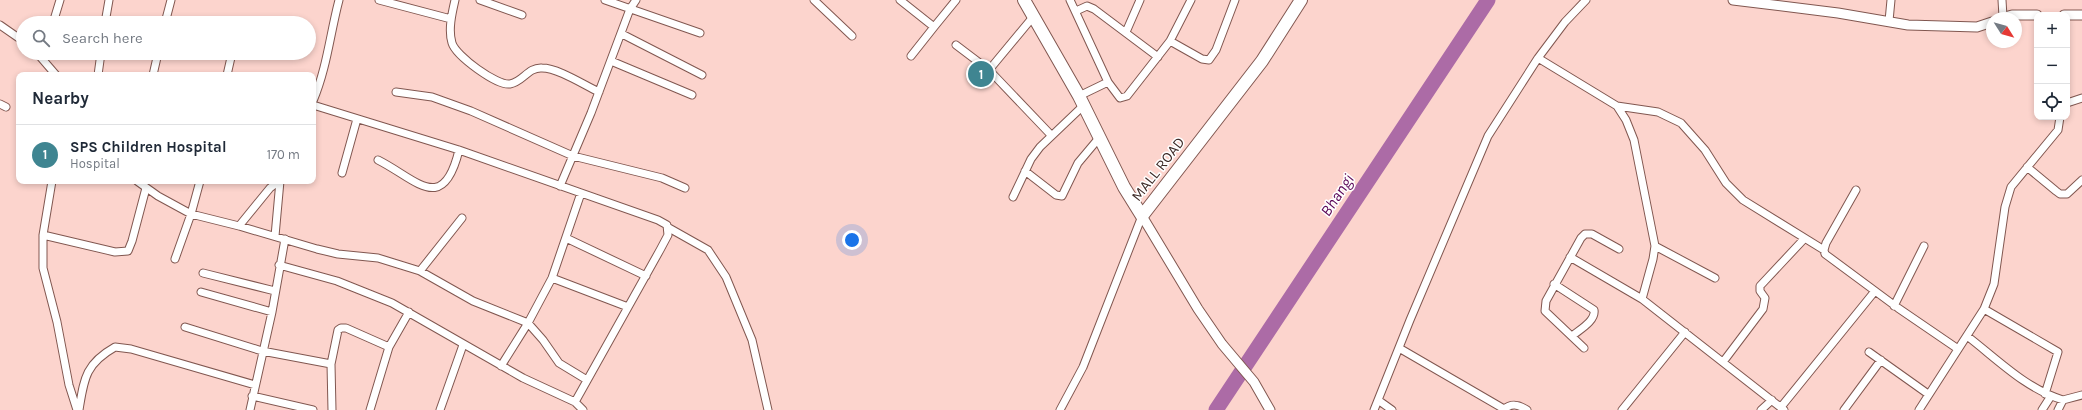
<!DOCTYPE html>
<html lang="en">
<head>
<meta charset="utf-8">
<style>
	:root { --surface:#fff; --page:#f2f2f3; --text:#1f2937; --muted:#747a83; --line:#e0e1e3; --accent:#3f8591 }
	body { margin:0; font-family:Karla,sans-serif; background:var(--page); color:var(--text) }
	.controls { position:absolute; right:12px; top:12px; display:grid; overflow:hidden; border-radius:8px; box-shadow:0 2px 6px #0003 }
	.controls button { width:36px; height:36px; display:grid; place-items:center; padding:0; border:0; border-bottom:1px solid var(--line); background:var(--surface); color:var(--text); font:20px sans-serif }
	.compass { position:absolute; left:1986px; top:12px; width:36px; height:36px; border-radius:50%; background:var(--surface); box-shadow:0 2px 6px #0003; rotate:127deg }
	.you { position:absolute; left:852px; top:240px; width:14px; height:14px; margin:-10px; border:3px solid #fff; border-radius:50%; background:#1a73e8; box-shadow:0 0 0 6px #1a73e833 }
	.badge { display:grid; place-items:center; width:26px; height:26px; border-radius:50%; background:var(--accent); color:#fff; font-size:13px; font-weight:700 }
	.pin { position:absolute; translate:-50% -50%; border:2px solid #fff; box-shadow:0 1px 4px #0006 }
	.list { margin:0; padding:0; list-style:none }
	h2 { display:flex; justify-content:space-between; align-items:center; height:52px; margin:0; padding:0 16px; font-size:17px }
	h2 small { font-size:13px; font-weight:400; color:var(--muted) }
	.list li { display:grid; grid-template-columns:26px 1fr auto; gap:12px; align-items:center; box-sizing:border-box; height:60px; padding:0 16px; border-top:1px solid var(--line) }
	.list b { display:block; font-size:15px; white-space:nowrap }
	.list p { margin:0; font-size:13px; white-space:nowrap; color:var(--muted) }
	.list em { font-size:13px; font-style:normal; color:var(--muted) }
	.icon { flex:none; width:22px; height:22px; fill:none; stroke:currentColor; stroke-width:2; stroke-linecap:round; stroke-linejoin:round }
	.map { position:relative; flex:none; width:2082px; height:410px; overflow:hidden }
	.search { position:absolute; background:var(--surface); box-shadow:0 2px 6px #0003; left:16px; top:16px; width:300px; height:44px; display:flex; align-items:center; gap:10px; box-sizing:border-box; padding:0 14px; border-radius:22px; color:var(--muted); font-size:15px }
	.panel { position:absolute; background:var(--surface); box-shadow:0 2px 6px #0003; left:16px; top:72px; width:300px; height:112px; border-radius:8px }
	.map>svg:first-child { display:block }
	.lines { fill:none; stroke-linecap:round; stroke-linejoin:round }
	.river { stroke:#ac6ba6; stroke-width:15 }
	.street-casing { stroke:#815750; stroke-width:9 }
	.secondary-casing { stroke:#815750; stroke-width:11 }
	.highway-casing { stroke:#815750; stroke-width:14 }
	.street { stroke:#fff; stroke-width:7 }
	.secondary { stroke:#fff; stroke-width:9 }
	.highway { stroke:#fff; stroke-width:12 }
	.labels { text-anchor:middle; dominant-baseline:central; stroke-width:3; stroke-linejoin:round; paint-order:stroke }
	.street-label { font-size:15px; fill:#3f2c29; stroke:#fff }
	.water-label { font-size:16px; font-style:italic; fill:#5a0657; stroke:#fff }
</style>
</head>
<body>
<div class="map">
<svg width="2082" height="410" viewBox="0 0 2082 410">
	<rect width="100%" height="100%" fill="#fcd4cd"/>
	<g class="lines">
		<path class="river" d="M1216,410L1488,0"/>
		<defs>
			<path id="street" d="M379,0L451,19
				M455,0C452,13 448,30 452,43C456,56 497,86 510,84C523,82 528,67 542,68C558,68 584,85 599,92
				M480,0L522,15
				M605,0L700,33
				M814,0L852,36
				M900,0L934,27L956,0
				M1070,0L1108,82L1120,98L1127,96L1170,41L1191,0
				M2002,0L2003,17
				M1076,11L1087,6L1094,9L1158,57
				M1889,21L1891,0
				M53,23L60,0
				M105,23L109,0
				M165,23L171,0
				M0,25L23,41
				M1126,32L1140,0
				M622,34L702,75
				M1170,41L1202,59L1209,60L1216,50L1235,0
				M956,45L989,70L1051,135
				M37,53L56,75
				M911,56L934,27
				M1538,58L1617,106L1626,120L1634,140L1655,246L1653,259L1642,299L1784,410
				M611,61L692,95
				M989,70L1033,17
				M98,75L101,53
				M153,75L158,53
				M227,75L232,53
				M396,92L432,97L471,111L573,156L662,178L685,188
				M1079,96L1108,82
				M313,101C327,68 330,34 339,0
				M2067,103L2082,98
				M0,104L6,107
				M313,105L459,150L658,220L667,225L668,235L660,250L575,402L583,410
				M1617,106L1658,112L1681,123L1705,150L1726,183L1743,200L1824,250
				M378,160C416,179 443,216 459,150
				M2027,167L2056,191L2060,194H2067L2082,180
				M1025,171L1056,195L1062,196L1078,163L1099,138
				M342,173L357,119
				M52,181L43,235V268L57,322L69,385L77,410
				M137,181L158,196L191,214L239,226L317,249L338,254L378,258L420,271L473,301L528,323L552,278L581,193
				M560,186L591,113L630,9L636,0
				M1856,190L1826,243L1824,250L1825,254L1898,308L1958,349
				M1013,197L1031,159L1040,147L1083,106
				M239,226L270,188L279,181
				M669,228L708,250L726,277L752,340L768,410
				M43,235L115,252L128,251L132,241L146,188
				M275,236L280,181
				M566,238L646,276
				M1655,246L1715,278
				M1570,257L1642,299
				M175,259L191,214L200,181
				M279,265L337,281L392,303L523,378L575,402
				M420,271L462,218
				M203,273L275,291
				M552,278L628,307
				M1554,284L1594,310C1596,321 1579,330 1572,336
				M201,292L272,312
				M1894,306L1924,246
				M1984,309L2058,352L2045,394
				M185,327L262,351L331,364
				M1967,336C1997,359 2026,389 2063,400L2058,410
				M1399,348L1504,409
				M1584,348L1545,311L1546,301L1581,238L1585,234H1592L1619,249
				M1869,352L1928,394
				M1723,362L1763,309L1765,298L1760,291V286L1804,239
				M501,366L528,323L543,340L559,363L587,380
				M252,396L313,410
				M1378,400L1392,410
				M2063,400L2082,395
				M1781,407L1875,291
				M79,410C84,379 85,364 115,347L131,349L255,385
				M250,410L272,312L285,239
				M332,410L331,364L338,330L341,328H346L389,347
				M370,410L389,347L409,312
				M440,410L463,345
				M1060,410L1083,367L1142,216
				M1374,410L1410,320L1488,136L1538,58L1565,22L1586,0
				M1503,410C1511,403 1518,404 1527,410
				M1622,410L1685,332
				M1761,410L1772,400
				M1844,410L1881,360
				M1919,410L1984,309L1994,284L2005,207L2011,187L2058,130L2060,117
				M2042,410L2051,396"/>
			<path id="secondary" d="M1733,0L1838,13L1908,25L1977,27L1992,22
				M2064,15H2082
				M2001,18L2012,15H2037
				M1142,216L1198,309L1222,344L1254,382L1270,410"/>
			<path id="highway" d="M1024,0L1079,96L1124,187L1142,216L1262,61L1301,0"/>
		</defs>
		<use href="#street" class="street-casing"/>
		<use href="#secondary" class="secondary-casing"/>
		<use href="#highway" class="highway-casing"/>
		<use href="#street" class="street"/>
		<use href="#secondary" class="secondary"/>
		<use href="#highway" class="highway"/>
	</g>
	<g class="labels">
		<g class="street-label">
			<text transform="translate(1158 169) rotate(-52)">MALL ROAD</text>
		</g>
		<g class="water-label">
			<text transform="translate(1337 195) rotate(-56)">Bhangi</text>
		</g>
	</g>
</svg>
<div class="controls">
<button>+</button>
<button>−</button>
<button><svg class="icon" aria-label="locate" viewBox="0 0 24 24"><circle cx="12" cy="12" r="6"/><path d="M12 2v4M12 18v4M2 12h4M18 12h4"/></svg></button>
</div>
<svg class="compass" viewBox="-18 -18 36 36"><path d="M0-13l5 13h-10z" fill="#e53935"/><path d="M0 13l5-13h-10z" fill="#747a83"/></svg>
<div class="you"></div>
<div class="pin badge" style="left:981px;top:74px">1</div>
<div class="search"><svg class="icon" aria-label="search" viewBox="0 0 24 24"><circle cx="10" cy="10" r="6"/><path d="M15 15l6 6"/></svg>Search here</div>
<section class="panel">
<h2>Nearby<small></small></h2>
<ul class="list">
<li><span class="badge">1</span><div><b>SPS Children Hospital</b><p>Hospital</p></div><em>170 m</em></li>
</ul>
</section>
</div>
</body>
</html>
